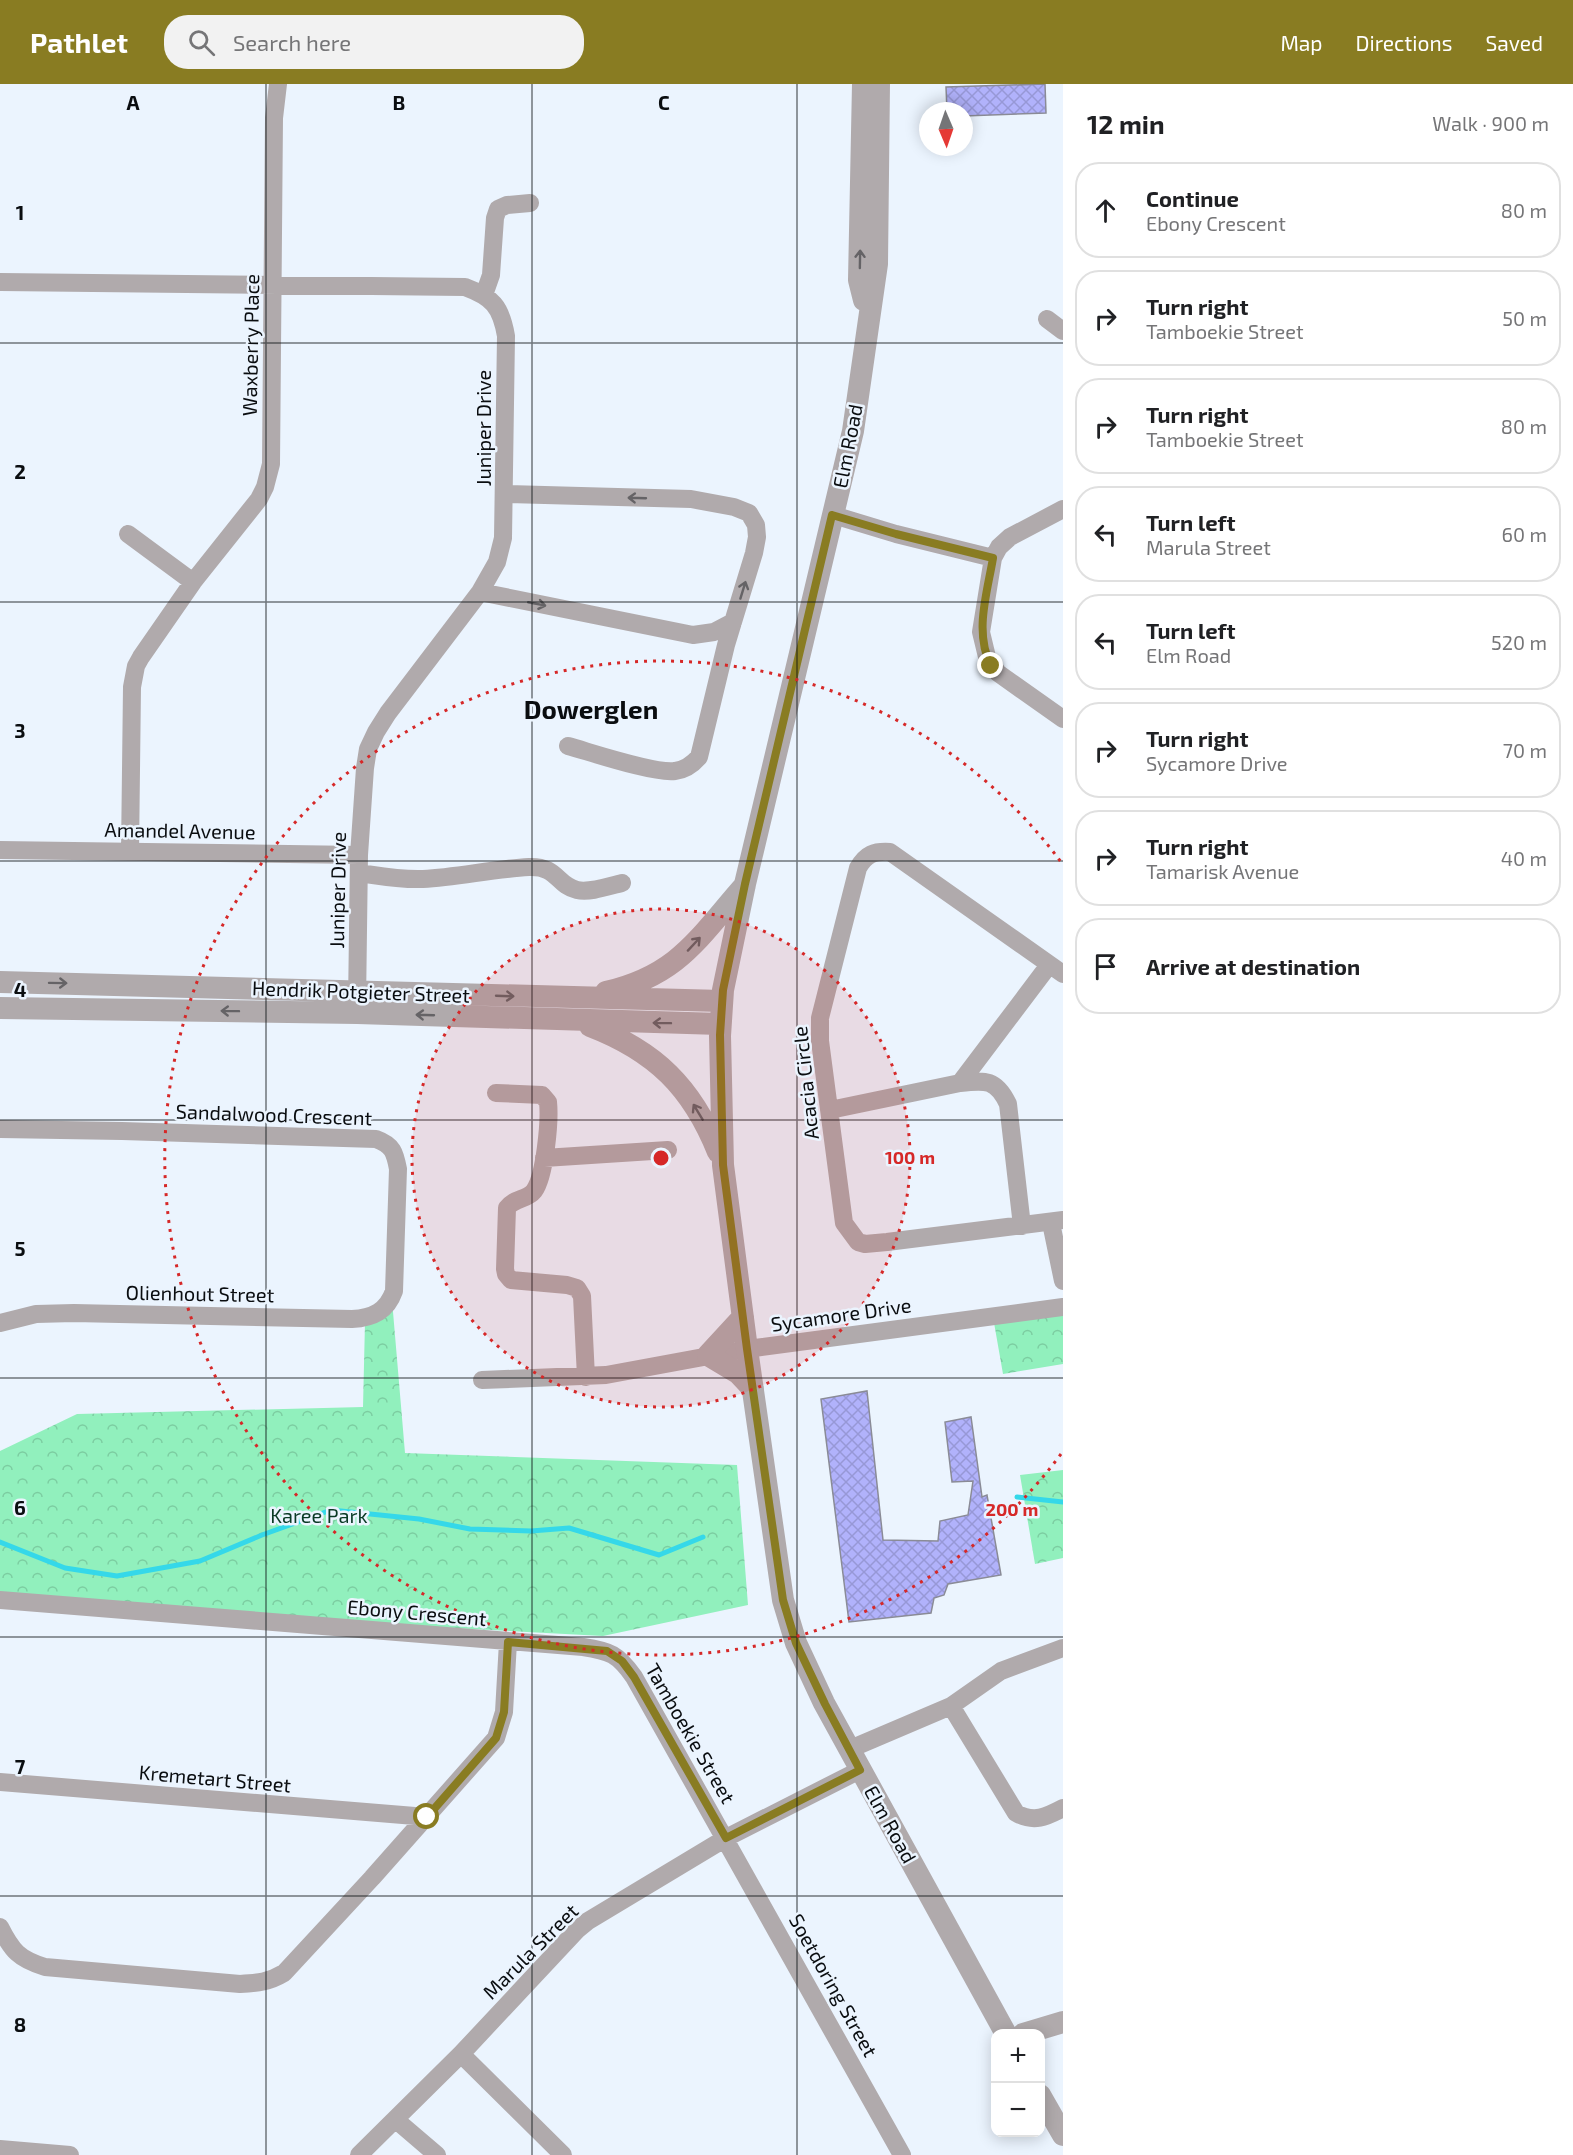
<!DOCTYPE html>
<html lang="en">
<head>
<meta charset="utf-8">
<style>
	:root { --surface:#fff; --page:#f2f2f2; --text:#202124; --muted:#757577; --line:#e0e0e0; --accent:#897c22 }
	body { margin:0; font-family:"Exo 2",sans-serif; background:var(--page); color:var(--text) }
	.controls { position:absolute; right:18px; bottom:18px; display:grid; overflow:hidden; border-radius:12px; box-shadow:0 3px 15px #0003 }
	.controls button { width:54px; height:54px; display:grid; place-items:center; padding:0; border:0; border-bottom:2px solid var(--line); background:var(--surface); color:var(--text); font:30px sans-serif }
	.compass { position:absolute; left:919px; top:18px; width:54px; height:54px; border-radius:50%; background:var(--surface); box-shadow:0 3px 15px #0003; rotate:178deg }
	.stop { position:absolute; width:18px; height:18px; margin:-14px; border:4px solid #897c22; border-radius:50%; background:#fff }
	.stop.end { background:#897c22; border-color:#fff; box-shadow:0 2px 6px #0008 }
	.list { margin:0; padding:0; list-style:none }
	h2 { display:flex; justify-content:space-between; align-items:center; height:78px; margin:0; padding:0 24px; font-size:26px }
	h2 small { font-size:20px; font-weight:400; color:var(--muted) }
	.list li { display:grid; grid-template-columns:39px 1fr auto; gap:18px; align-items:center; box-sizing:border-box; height:96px; margin:0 12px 12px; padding:0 12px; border:2px solid var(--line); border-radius:24px }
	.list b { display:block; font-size:22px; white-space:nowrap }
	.list p { margin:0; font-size:20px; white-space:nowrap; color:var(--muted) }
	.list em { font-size:20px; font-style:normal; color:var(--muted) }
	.icon { flex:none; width:33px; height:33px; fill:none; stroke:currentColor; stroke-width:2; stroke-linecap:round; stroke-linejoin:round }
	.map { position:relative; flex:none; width:1063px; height:2071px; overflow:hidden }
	header { display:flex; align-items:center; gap:36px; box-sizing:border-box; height:84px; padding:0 30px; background:var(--accent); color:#fff }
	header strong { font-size:28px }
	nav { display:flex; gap:33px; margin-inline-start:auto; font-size:21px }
	.search { width:420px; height:54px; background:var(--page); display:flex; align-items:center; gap:15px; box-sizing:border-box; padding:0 21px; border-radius:24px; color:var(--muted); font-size:22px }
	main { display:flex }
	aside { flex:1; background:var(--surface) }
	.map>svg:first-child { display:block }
	.forest { fill:url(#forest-crowns) }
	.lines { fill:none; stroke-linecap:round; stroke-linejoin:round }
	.stream { stroke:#35d8e9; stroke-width:5 }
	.building { fill:url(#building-cross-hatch); stroke:#8a8b96; stroke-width:1.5 }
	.minor { stroke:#b0aaac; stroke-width:18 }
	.tertiary { stroke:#b0aaac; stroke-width:22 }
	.oneway { stroke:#656366 }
	.route { stroke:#897c22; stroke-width:8 }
	.grid { fill:none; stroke:#0a0d10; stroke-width:1.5; stroke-opacity:0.55 }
	.ring { fill:none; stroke:#d62828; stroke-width:3; stroke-dasharray:3 6 }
	.labels { text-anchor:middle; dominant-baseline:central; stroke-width:5; stroke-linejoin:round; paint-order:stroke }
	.street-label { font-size:20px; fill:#0a0d10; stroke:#ebf4fe }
	.park-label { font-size:20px; fill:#0a3a25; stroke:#ebf4fe }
	.district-label { font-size:26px; font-weight:bold; fill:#0a0d10; stroke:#ebf4fe }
	.grid-label { font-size:20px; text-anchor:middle; font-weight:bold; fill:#0a0d10; stroke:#ebf4fe; stroke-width:5; stroke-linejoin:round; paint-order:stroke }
	.centre { fill:#d62828; stroke:#ebf4fe; stroke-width:3 }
	.ring-label { font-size:18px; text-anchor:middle; font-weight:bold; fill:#d62828; stroke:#ebf4fe; stroke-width:5; stroke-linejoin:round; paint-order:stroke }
</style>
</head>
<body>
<header>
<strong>Pathlet</strong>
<div class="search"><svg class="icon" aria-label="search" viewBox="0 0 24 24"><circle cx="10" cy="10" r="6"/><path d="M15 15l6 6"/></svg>Search here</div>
<nav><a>Map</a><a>Directions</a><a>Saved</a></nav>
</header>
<main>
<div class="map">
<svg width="1063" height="2071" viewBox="0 0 1063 2071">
	<defs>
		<pattern id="forest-crowns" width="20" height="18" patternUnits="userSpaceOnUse" patternTransform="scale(1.5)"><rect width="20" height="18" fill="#91f0bd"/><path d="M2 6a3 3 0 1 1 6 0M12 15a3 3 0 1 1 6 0" fill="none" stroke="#7ccda1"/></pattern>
		<pattern id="building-cross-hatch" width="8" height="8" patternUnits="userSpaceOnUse" patternTransform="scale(1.5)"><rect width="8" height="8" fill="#b1b2fb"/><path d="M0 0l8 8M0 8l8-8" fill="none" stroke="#9798d6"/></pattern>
	</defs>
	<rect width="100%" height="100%" fill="#ebf4fe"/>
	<path class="forest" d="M392,1216L405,1369L737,1381L748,1521L603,1552L0,1520V1367L77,1330L363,1323L365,1238Z
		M1063,1228V1280L1003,1290L993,1233Z
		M1063,1386V1474L1035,1480L1020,1391Z"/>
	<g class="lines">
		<path class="stream" d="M1017,1413L1063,1418
			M0,1458L65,1484L117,1492L200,1477L262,1451L331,1426L419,1435L470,1445L531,1447L569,1444L659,1471L703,1453"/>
	</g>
	<path class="building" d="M1045,0L1046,29L964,32V27H947L946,3Z
		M867,1307L883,1456L938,1457L940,1437L968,1431L973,1397L952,1398L945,1338L971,1333L982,1413L987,1411L1001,1491L948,1500L944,1511L934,1514L931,1529L849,1538L821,1315Z"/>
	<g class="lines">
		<path class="minor" d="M0,198L465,203C492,213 501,222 506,252L503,454L497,478L480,508L388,629L376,648L368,665L365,684L359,771L357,921
			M484,211L491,191L495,134L498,125L507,121L530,119
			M1047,235L1063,247
			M505,410L691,415L734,423L749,429L756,441L757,453L754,469L726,561L699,673C692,681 684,686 675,687C655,690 590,668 568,662
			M1063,425L1010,453L999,463L993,474L981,548L987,573L998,589L1063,635
			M833,431L896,450L993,474
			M128,450L193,498
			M480,508L693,551L714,548L733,538
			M0,766L359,771
			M130,768L132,603L136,582L141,573L193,498L259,415L265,403L271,380L274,34L278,0
			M359,789C380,792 401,796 423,795C458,793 493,785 529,783C558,782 556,801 577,806C590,809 609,802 622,799
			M1063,890L890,768C874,767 866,770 858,784L820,934V957L844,1139L858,1158L865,1160L887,1158L1063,1136
			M960,999L1049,881
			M496,1009L542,1011L548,1018C550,1037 545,1092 534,1107C527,1116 514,1114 507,1124L505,1185L506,1190L511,1196L567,1201L577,1204L582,1212L586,1293
			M830,1026L960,999C986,996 996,995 1008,1020L1022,1142
			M0,1045L122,1047L376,1055C393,1061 395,1069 398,1085L394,1207C387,1227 373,1234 352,1235L74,1229L36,1230L0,1239
			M544,1074L668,1066
			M1051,1139L1063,1197
			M482,1296L606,1291L747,1265L1063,1223
			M0,1516L583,1563C610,1567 618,1570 634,1593L902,2071
			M951,1622L1016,1729C1034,1739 1046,1733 1063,1724
			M850,1665L951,1622L1001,1587L1063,1564
			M0,1698L427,1733
			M0,1843C12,1867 19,1875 45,1883L240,1900C258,1899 269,1898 284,1889L372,1794L496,1654L504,1628L508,1558
			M461,1970L563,2071
			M396,2036L437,2071
			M0,2065L70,2071
			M359,2071L461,1970L577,1846L588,1837L726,1754L860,1686"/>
		<path class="tertiary" d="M863,0L859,196L864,216
			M879,0L877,180L853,347L745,800L723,906L720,952L723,1081L747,1265L783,1516L796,1559L824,1619L1006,1950
			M0,898L722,917
			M606,908C679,891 698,854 745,801
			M0,924L357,929L720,940
			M590,942C655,967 692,1003 718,1068
			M743,1233L708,1271L738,1289L753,1305
			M1023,1950L1063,1938
			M1040,2011L1063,2051"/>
	</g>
	<defs><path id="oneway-shaft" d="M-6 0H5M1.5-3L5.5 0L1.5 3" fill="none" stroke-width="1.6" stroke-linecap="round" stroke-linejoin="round" transform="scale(1.5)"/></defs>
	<g class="oneway">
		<use href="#oneway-shaft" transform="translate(860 175) rotate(-89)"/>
		<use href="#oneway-shaft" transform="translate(637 414) rotate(-178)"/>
		<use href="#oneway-shaft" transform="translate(743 506) rotate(-73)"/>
		<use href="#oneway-shaft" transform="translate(537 520) rotate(11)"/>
		<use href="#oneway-shaft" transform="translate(694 860) rotate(-47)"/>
		<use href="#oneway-shaft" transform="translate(58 899) rotate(1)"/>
		<use href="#oneway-shaft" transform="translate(505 912) rotate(2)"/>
		<use href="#oneway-shaft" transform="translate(230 927) rotate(-179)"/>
		<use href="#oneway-shaft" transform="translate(425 931) rotate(-178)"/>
		<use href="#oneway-shaft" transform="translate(662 939) rotate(-179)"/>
		<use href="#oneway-shaft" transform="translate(698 1028) rotate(-121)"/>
	</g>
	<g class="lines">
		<path class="route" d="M427,1733L496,1654L504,1628L508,1558L607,1567L622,1577L634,1593L726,1754L860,1686L825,1620L796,1559L783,1516L747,1265L723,1081L720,951L723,906L745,800L832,431L896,450L993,474C987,510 974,548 991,582"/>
	</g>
	<path class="grid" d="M266,0V2071M532,0V2071M797,0V2071M0,259H1063M0,518H1063M0,777H1063M0,1036H1063M0,1294H1063M0,1553H1063M0,1812H1063"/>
	<circle cx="661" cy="1074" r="249" fill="#d62828" fill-opacity=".12"/>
	<g class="ring">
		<circle cx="661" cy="1074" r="249"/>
		<path d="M1061 1370A497 497 0 1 1 1061 778"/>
	</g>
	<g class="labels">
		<g class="street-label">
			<text transform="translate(250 261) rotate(-89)">Waxberry Place</text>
			<text transform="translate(483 344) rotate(-90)">Juniper Drive</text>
			<text transform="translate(847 362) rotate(-79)">Elm Road</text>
			<text transform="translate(180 746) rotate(1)">Amandel Avenue</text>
			<text transform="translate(337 806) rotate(-89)">Juniper Drive</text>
			<text transform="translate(361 907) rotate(2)">Hendrik Potgieter Street</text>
			<text transform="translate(805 999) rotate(-96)">Acacia Circle</text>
			<text transform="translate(274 1030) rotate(2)">Sandalwood Crescent</text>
			<text transform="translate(200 1209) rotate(1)">Olienhout Street</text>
			<text transform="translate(841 1230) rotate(-8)">Sycamore Drive</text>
			<text transform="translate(417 1528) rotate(5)">Ebony Crescent</text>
			<text transform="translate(691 1649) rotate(60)">Tamboekie Street</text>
			<text transform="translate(215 1694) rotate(5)">Kremetart Street</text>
			<text transform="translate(891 1740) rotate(61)">Elm Road</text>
			<text transform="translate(530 1867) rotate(-45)">Marula Street</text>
			<text transform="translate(834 1901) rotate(61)">Soetdoring Street</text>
		</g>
		<g class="park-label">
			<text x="319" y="1431">Karee Park</text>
		</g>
		<g class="district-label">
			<text x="591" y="624">Dowerglen</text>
		</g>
	</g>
	<g class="grid-label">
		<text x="133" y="26">A</text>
		<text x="399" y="26">B</text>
		<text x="664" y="26">C</text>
		<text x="20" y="136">1</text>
		<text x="20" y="395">2</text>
		<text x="20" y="654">3</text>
		<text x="20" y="913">4</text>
		<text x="20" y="1172">5</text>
		<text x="20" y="1431">6</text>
		<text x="20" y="1690">7</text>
		<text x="20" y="1948">8</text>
	</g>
	<circle cx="661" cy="1074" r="9" class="centre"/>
	<g class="ring-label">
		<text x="910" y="1080">100 m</text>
		<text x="1012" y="1432">200 m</text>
	</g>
</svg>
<div class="controls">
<button>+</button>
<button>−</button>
</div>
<svg class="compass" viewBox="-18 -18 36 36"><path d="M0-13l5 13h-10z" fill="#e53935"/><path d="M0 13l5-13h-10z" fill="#757577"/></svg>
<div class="stop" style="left:427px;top:1733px"></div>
<div class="stop end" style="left:991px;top:582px"></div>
</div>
<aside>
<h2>12 min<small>Walk · 900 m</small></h2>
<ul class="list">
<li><svg class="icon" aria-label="ahead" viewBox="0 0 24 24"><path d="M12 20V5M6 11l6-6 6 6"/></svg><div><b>Continue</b><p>Ebony Crescent</p></div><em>80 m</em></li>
<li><svg class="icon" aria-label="right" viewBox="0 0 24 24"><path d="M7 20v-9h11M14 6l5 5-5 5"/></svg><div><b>Turn right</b><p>Tamboekie Street</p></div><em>50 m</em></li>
<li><svg class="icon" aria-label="right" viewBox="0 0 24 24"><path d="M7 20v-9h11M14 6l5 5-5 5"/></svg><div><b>Turn right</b><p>Tamboekie Street</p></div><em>80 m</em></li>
<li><svg class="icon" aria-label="left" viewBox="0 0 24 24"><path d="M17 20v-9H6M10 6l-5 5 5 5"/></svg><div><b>Turn left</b><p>Marula Street</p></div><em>60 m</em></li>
<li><svg class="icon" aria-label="left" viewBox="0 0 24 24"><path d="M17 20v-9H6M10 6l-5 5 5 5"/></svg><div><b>Turn left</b><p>Elm Road</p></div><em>520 m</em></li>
<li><svg class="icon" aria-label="right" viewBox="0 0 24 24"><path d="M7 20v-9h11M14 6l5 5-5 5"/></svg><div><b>Turn right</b><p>Sycamore Drive</p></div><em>70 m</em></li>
<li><svg class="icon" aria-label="right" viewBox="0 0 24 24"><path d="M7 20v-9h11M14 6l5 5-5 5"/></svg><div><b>Turn right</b><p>Tamarisk Avenue</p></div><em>40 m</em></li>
<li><svg class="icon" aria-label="arrive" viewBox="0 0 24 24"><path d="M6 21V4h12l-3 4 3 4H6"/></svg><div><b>Arrive at destination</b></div></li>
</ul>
</aside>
</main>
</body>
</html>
